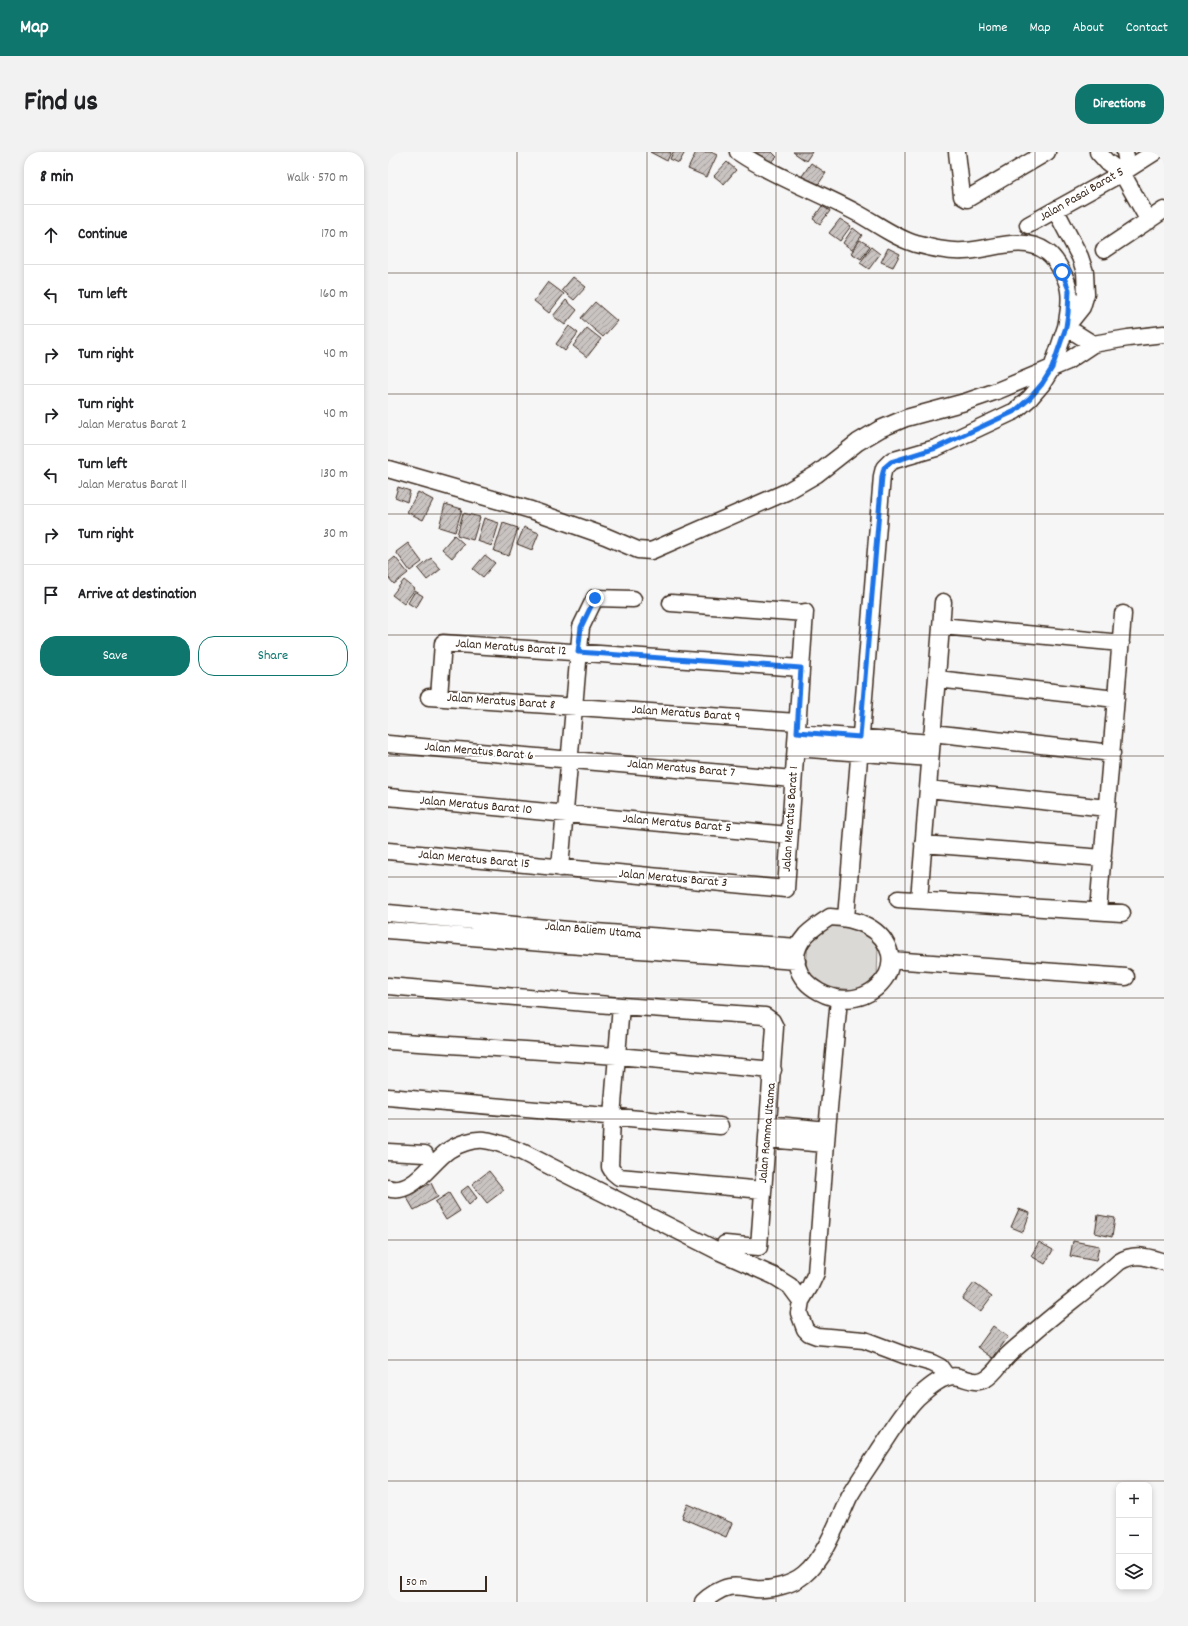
<!DOCTYPE html>
<html lang="en">
<head>
<meta charset="utf-8">
<style>
	:root { --surface:#fff; --page:#f2f2f2; --text:#202124; --muted:#757577; --line:#e0e0e0; --accent:#0f766e }
	body { margin:0; font-family:Dekko,sans-serif; background:var(--page); color:var(--text) }
	.controls { position:absolute; right:12px; bottom:12px; display:grid; overflow:hidden; border-radius:8px; box-shadow:0 2px 6px #0003 }
	.controls button { width:36px; height:36px; display:grid; place-items:center; padding:0; border:0; border-bottom:1px solid var(--line); background:var(--surface); color:var(--text); font:20px sans-serif }
	.scale { position:absolute; left:12px; bottom:10px; width:87px; box-sizing:border-box; padding-left:4px; border:2px solid #3b2a1e; border-top:0; font-size:11px; line-height:14px; white-space:nowrap; color:#3b2a1e; -webkit-text-stroke:3px #fff; paint-order:stroke }
	.stop { position:absolute; width:12px; height:12px; margin:-9px; border:3px solid #1a73e8; border-radius:50%; background:#fff }
	.stop.end { background:#1a73e8; border-color:#fff; box-shadow:0 1px 4px #0008 }
	.list { margin:0; padding:0; list-style:none }
	h2 { display:flex; justify-content:space-between; align-items:center; height:52px; margin:0; padding:0 16px; font-size:17px }
	h2 small { font-size:13px; font-weight:400; color:var(--muted) }
	.list li { display:grid; grid-template-columns:26px 1fr auto; gap:12px; align-items:center; box-sizing:border-box; height:60px; padding:0 16px; border-top:1px solid var(--line) }
	.list b { display:block; font-size:15px; white-space:nowrap }
	.list p { margin:0; font-size:13px; white-space:nowrap; color:var(--muted) }
	.list em { font-size:13px; font-style:normal; color:var(--muted) }
	.actions { display:flex; gap:8px; padding:12px 16px }
	.actions a { flex:1; padding:9px 0; border:1px solid var(--accent); border-radius:16px; text-align:center; font-size:14px; color:var(--accent) }
	.actions .main { background:var(--accent); color:#fff }
	.icon { flex:none; width:22px; height:22px; fill:none; stroke:currentColor; stroke-width:2; stroke-linecap:round; stroke-linejoin:round }
	.map { position:relative; flex:none; width:776px; height:1450px; overflow:hidden; border-radius:16px }
	header { display:flex; align-items:center; gap:24px; box-sizing:border-box; height:56px; padding:0 20px; background:var(--accent); color:#fff }
	header strong { font-size:19px }
	nav { display:flex; gap:22px; margin-inline-start:auto; font-size:14px }
	.intro { display:flex; align-items:center; justify-content:space-between; box-sizing:border-box; height:96px; padding:0 24px }
	h1 { margin:0; font-size:28px }
	.button { padding:10px 18px; border-radius:16px; background:var(--accent); color:#fff; font-size:14px; font-weight:700 }
	main { display:flex; gap:24px; padding:0 24px }
	aside { flex:1; background:var(--surface); border-radius:16px; box-shadow:0 2px 6px #0003 }
	.map>svg:first-child { display:block }
	.green { fill:#dbd9d6; stroke:#8b827a }
	.building { fill:url(#building-hatch); stroke:#3b2a1e }
	.lines { fill:none; stroke-linecap:round; stroke-linejoin:round }
	.minor-casing { stroke:#3b2a1e; stroke-width:19 }
	.minor { stroke:#fff; stroke-width:16 }
	.route { stroke:#1a73e8; stroke-width:5 }
	.grid { fill:none; stroke:#3b2a1e; stroke-width:1; stroke-opacity:0.55 }
	.labels { text-anchor:middle; dominant-baseline:central; stroke-width:4; stroke-linejoin:round; paint-order:stroke }
	.street-label { font-size:13px; fill:#3b2a1e; stroke:#fff }
</style>
</head>
<body>
<header>
<strong>Map</strong>
<nav><a>Home</a><a>Map</a><a>About</a><a>Contact</a></nav>
</header>
<div class="intro"><h1>Find us</h1><a class="button">Directions</a></div>
<main>
<aside>
<h2>8 min<small>Walk · 570 m</small></h2>
<ul class="list">
<li><svg class="icon" aria-label="ahead" viewBox="0 0 24 24"><path d="M12 20V5M6 11l6-6 6 6"/></svg><div><b>Continue</b></div><em>170 m</em></li>
<li><svg class="icon" aria-label="left" viewBox="0 0 24 24"><path d="M17 20v-9H6M10 6l-5 5 5 5"/></svg><div><b>Turn left</b></div><em>160 m</em></li>
<li><svg class="icon" aria-label="right" viewBox="0 0 24 24"><path d="M7 20v-9h11M14 6l5 5-5 5"/></svg><div><b>Turn right</b></div><em>40 m</em></li>
<li><svg class="icon" aria-label="right" viewBox="0 0 24 24"><path d="M7 20v-9h11M14 6l5 5-5 5"/></svg><div><b>Turn right</b><p>Jalan Meratus Barat 2</p></div><em>40 m</em></li>
<li><svg class="icon" aria-label="left" viewBox="0 0 24 24"><path d="M17 20v-9H6M10 6l-5 5 5 5"/></svg><div><b>Turn left</b><p>Jalan Meratus Barat 11</p></div><em>130 m</em></li>
<li><svg class="icon" aria-label="right" viewBox="0 0 24 24"><path d="M7 20v-9h11M14 6l5 5-5 5"/></svg><div><b>Turn right</b></div><em>30 m</em></li>
<li><svg class="icon" aria-label="arrive" viewBox="0 0 24 24"><path d="M6 21V4h12l-3 4 3 4H6"/></svg><div><b>Arrive at destination</b></div></li>
</ul>
<div class="actions"><a class="main">Save</a><a>Share</a></div>
</aside>
<div class="map">
<svg width="776" height="1450" viewBox="0 0 776 1450">
	<defs>
		<pattern id="building-hatch" width="6" height="6" patternUnits="userSpaceOnUse"><rect width="6" height="6" fill="#c9c3c1"/><path d="M-1 1l2-2M0 6l6-6M5 7l2-2" fill="none" stroke="#a49f9c"/></pattern>
	</defs>
	<rect width="100%" height="100%" fill="#f7f6f6"/>
	<filter id="ink" filterUnits="userSpaceOnUse"><feTurbulence type="fractalNoise" baseFrequency=".025" numOctaves="2"/><feDisplacementMap in="SourceGraphic" scale="8" xChannelSelector="R" yChannelSelector="G"/><feConvolveMatrix kernelMatrix="1 2 1 2 8 2 1 2 1" color-interpolation-filters="sRGB"/></filter>
	<g filter="url(#ink)">
		<path class="green" d="M437,774L474,776L490,793L489,826L468,838L434,835L418,816L420,790Z"/>
		<path class="building" d="M262,0H283L279,9Z
			M285,0H297L291,11L282,7Z
			M308,0H323L329,3L319,25L300,17Z
			M369,0H384L389,5L377,16L365,3Z
			M405,0H424L418,9Z
			M339,10L348,18L336,32L326,24Z
			M423,11L438,21L427,37L412,27Z
			M434,54L442,59L432,72L425,67Z
			M452,67L463,74L452,89L441,81Z
			M465,76L474,83L464,98L455,91Z
			M472,88L482,94L473,107L463,101Z
			M483,95L492,102L481,117L472,111Z
			M500,96L512,102L505,115L493,110Z
			M185,125L198,135L186,148L174,138Z
			M160,130L176,142L161,161L146,149Z
			M178,148L189,158L177,173L165,164Z
			M207,150L229,169L215,185L193,166Z
			M181,174L190,181L177,199L168,192Z
			M199,176L213,187L199,205L185,194Z
			M10,335L22,339L19,350L7,345Z
			M30,340L45,348L35,368L19,360Z
			M57,352L74,357L67,380L51,375Z
			M75,361L92,365L85,388L69,383Z
			M96,366L111,371L104,394L89,389Z
			M115,371L130,376L121,404L106,399Z
			M136,375L151,381L144,398L129,392Z
			M66,383L76,392L64,406L54,397Z
			M20,391L34,410L22,419L8,400Z
			M97,403L107,411L95,425L85,417Z
			M7,405L20,421L6,432L0,425V411Z
			M43,406L53,417L39,428L30,417Z
			M16,428L27,437L16,452L4,443Z
			M27,439L35,444L28,456L20,451Z
			M101,1019L116,1038L99,1051L84,1032Z
			M43,1031L50,1045L26,1058L18,1044Z
			M80,1034L89,1046L81,1053L72,1040Z
			M61,1041L72,1059L58,1068L47,1050Z
			M631,1057L642,1061L635,1080L623,1075Z
			M710,1063L727,1066L724,1085L707,1081Z
			M685,1089L711,1094L708,1109L682,1104Z
			M651,1090L665,1098L657,1112L643,1104Z
			M586,1131L604,1144L592,1160L574,1147Z
			M605,1174L620,1185L605,1206L590,1195Z
			M300,1352L344,1371L338,1385L294,1366Z"/>
		<g class="lines">
			<defs>
				<path id="minor" d="M350,0C387,25 430,40 469,61C488,71 507,86 528,92C544,96 560,100 576,99C603,98 635,82 659,100C668,106 680,128 681,139C683,150 680,164 678,175L705,192
					M569,0L574,44L579,47L659,0
					M710,0L719,10L734,21
					M737,0L739,11L734,21L761,69
					M640,73L734,21L767,0
					M716,98L776,58
					M0,317L143,358L217,384L250,398L263,399L398,340L429,322L470,290L492,277L518,266L577,250L609,239L678,210L705,192L740,186L776,182
					M283,451L417,461
					M553,474L733,491
					M549,527L728,547
					M41,545L409,570
					M51,545L55,491L413,516
					M409,581L544,591
					M544,581L724,601
					M0,592L405,627
					M408,596L542,606
					M540,637L719,656
					M0,645L401,683
					M535,692L715,706
					M0,699L398,737L417,460
					M172,716L193,475L207,446L245,447
					M510,747L734,761
					M531,748L555,450
					M710,759L735,462
					M0,761L180,778L410,795
					M442,765C467,766 495,775 502,802C503,809 502,817 499,823C465,878 379,826 418,783C425,776 434,770 442,765Z
					M458,766L494,324L496,316L503,309L548,296L627,259L642,246L654,232L664,216L678,175L694,155L698,142L697,120L692,105L668,59
					M0,778L179,793L409,809
					M503,808L738,825
					M0,834L233,854L377,864L384,869L387,875L371,1095L337,1092
					M451,847L439,978L428,1121L422,1134L413,1149L411,1161L417,1177L421,1181L429,1184L476,1188L516,1203L544,1211L552,1215L557,1222V1226
					M233,854L224,965L222,1015L225,1020L231,1025L375,1038
					M0,889L229,904L385,918
					M0,945L332,974
					M380,972L439,978
					M379,987L438,992
					M0,1000L37,1002
					M0,1036C24,1045 44,1009 61,998C70,992 85,987 96,988C109,989 122,996 134,1000L332,1100L386,1124L402,1134L413,1149
					M315,1450C321,1444 332,1437 341,1435C350,1433 359,1436 368,1437C383,1438 404,1433 416,1423C436,1407 450,1369 461,1345C470,1329 482,1313 492,1297C504,1280 514,1261 529,1246C539,1237 556,1221 571,1225C580,1227 588,1232 597,1227C607,1222 612,1211 620,1203C625,1198 630,1194 636,1189C666,1161 700,1138 731,1110C747,1100 759,1105 776,1110"/>
			</defs>
			<use href="#minor" class="minor-casing"/>
			<use href="#minor" class="minor"/>
		</g>
	</g>
	<g class="lines" filter="url(#ink)">
		<path class="route" d="M207,446L193,475L190,500L413,516L409,580L472,585L494,324L496,316L503,310L548,296L627,259L642,246L654,232L664,216L678,175L680,161L681,138L674,120"/>
	</g>
	<path class="grid" d="M129,0V1450M259,0V1450M388,0V1450M517,0V1450M647,0V1450M0,121H776M0,242H776M0,362H776M0,483H776M0,604H776M0,725H776M0,846H776M0,967H776M0,1088H776M0,1208H776M0,1329H776"/>
	<g class="labels">
		<g class="street-label">
			<text transform="translate(694 43) rotate(-30)">Jalan Pasai Barat 5</text>
			<text transform="translate(123 496) rotate(4)">Jalan Meratus Barat 12</text>
			<text transform="translate(113 550) rotate(4)">Jalan Meratus Barat 8</text>
			<text transform="translate(298 562) rotate(4)">Jalan Meratus Barat 9</text>
			<text transform="translate(91 600) rotate(5)">Jalan Meratus Barat 6</text>
			<text transform="translate(293 617) rotate(5)">Jalan Meratus Barat 7</text>
			<text transform="translate(88 654) rotate(5)">Jalan Meratus Barat 10</text>
			<text transform="translate(403 667) rotate(-86)">Jalan Meratus Barat 1</text>
			<text transform="translate(289 672) rotate(5)">Jalan Meratus Barat 5</text>
			<text transform="translate(86 708) rotate(5)">Jalan Meratus Barat 15</text>
			<text transform="translate(285 727) rotate(5)">Jalan Meratus Barat 3</text>
			<text transform="translate(205 779) rotate(5)">Jalan Baliem Utama</text>
			<text transform="translate(380 981) rotate(-85)">Jalan Ramma Utama</text>
		</g>
	</g>
</svg>
<div class="controls">
<button>+</button>
<button>−</button>
<button><svg class="icon" aria-label="layers" viewBox="0 0 24 24"><path d="M12 4l9 5-9 5-9-5zM3 14l9 5 9-5"/></svg></button>
</div>
<div class="scale">50 m</div>
<div class="stop" style="left:674px;top:120px"></div>
<div class="stop end" style="left:207px;top:446px"></div>
</div>
</main>
</body>
</html>
